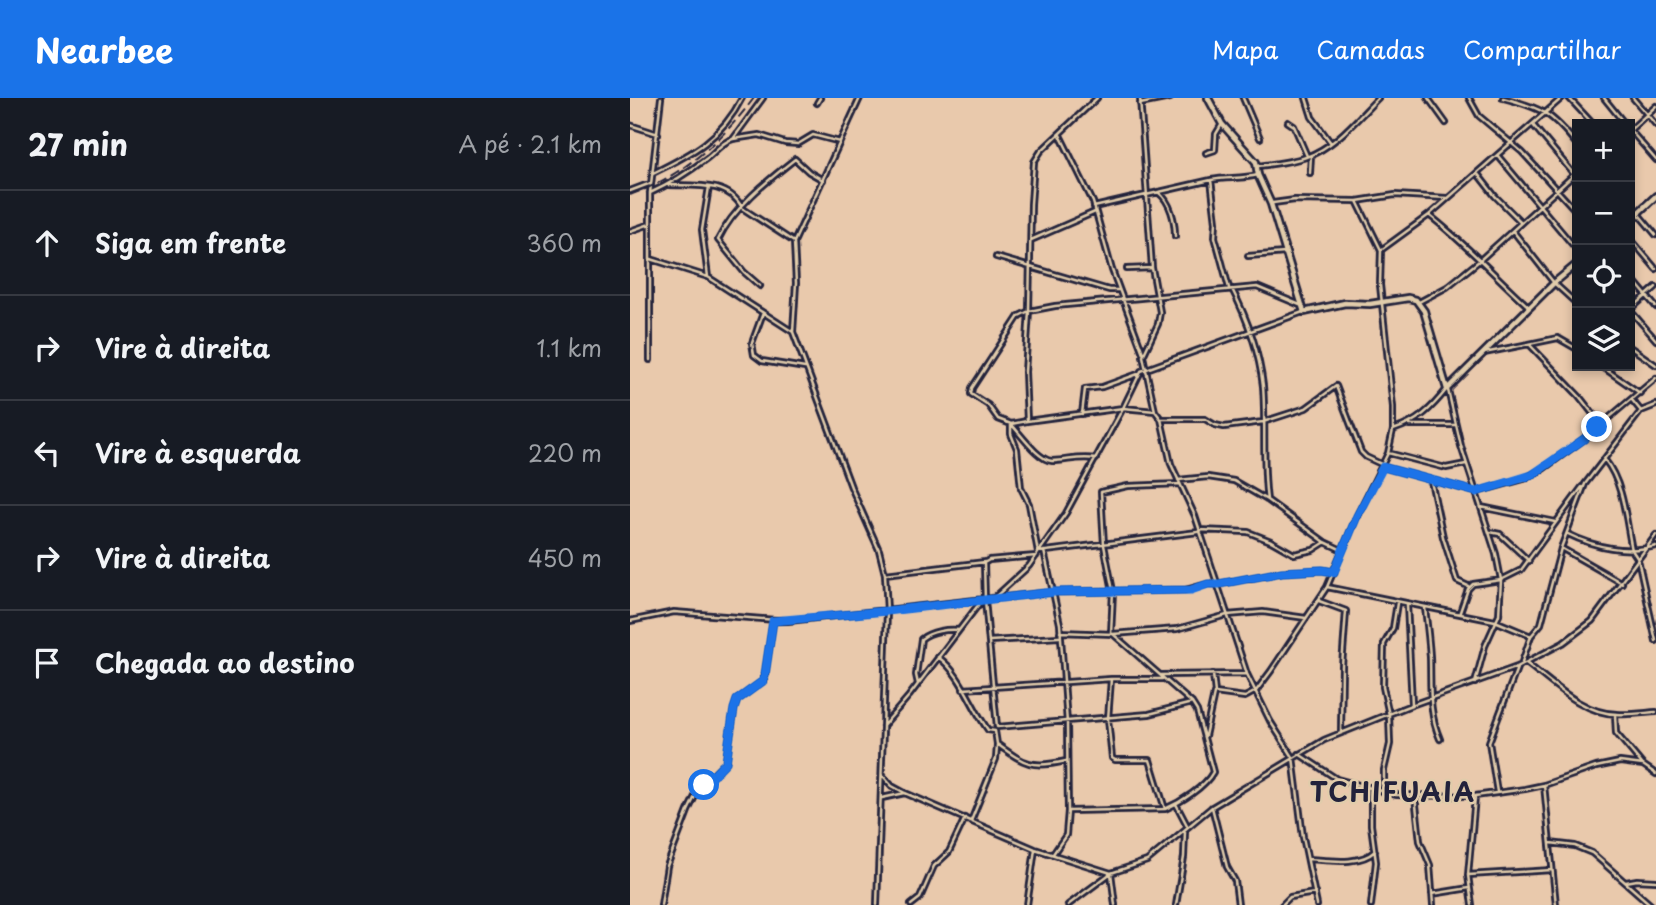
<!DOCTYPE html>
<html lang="pt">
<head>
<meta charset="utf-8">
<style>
	:root { --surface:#171b24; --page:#242831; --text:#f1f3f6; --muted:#9ea1a6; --line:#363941; --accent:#1a73e8 }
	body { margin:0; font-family:"Playpen Sans",sans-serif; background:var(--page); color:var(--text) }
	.controls { position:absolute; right:21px; top:21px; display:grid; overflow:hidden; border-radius:0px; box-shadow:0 4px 10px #0003 }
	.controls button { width:63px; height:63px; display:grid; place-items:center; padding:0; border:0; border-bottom:2px solid var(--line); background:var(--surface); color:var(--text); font:35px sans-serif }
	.stop { position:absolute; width:21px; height:21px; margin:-16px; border:5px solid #1a73e8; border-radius:50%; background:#fff }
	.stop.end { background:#1a73e8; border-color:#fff; box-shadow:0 2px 7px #0008 }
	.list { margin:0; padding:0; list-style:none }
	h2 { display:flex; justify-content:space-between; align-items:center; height:91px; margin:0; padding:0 28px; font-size:30px }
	h2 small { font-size:23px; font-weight:400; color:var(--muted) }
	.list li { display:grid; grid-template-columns:46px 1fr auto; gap:21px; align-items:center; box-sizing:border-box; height:105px; padding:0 28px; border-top:2px solid var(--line) }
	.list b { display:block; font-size:26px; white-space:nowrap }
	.list em { font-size:23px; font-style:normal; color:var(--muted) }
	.icon { flex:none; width:38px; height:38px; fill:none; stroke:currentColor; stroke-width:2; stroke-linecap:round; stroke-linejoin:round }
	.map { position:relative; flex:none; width:1026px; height:807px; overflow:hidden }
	header { display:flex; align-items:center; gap:42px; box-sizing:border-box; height:98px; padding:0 35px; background:var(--accent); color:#fff }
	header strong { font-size:33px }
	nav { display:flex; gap:38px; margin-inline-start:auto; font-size:24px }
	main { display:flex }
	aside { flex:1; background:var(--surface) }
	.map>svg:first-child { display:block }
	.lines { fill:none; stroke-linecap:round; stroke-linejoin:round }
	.street-casing { stroke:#22223b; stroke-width:8 }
	.secondary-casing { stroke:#22223b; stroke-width:10 }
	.street { stroke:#e1ccab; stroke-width:2.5 }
	.secondary { stroke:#e1ccab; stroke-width:4.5 }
	.rail { stroke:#22223b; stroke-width:2; stroke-dasharray:10 5; stroke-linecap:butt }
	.route { stroke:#1a73e8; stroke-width:9 }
	.labels { text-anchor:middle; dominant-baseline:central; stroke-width:5; stroke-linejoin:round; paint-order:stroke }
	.district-label { font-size:26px; font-weight:bold; letter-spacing:2px; fill:#22223b; stroke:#e1ccab }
</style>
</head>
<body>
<header>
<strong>Nearbee</strong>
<nav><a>Mapa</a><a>Camadas</a><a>Compartilhar</a></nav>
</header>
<main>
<aside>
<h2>27 min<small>A pé · 2.1 km</small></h2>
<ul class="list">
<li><svg class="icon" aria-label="ahead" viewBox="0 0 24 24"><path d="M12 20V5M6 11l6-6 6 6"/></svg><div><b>Siga em frente</b></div><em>360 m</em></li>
<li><svg class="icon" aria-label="right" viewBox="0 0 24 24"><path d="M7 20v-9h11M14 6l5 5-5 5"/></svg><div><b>Vire à direita</b></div><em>1.1 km</em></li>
<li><svg class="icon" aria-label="left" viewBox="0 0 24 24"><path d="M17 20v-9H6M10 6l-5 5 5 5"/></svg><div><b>Vire à esquerda</b></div><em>220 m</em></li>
<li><svg class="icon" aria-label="right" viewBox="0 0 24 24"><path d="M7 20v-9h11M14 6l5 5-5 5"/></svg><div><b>Vire à direita</b></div><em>450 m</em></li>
<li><svg class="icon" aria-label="arrive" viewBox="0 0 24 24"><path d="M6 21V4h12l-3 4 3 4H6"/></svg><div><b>Chegada ao destino</b></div></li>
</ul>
</aside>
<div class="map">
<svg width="1026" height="807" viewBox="0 0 1026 807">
	<rect width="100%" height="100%" fill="#e9c9ac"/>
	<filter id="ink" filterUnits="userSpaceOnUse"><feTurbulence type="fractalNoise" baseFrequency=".0143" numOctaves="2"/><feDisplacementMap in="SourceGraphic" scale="14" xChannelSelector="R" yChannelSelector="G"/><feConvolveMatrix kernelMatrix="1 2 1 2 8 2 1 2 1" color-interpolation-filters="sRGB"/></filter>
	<g filter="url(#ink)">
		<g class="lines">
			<defs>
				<path id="street" d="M230,0L164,144L166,185L163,234L221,389L249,452L255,476L257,513L247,807
					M467,0L411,53L404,64L401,106L399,213L395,274L397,323L493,310L525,313
					M510,0L522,170L530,214L528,226L513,258L525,313L531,321L541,366L565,418L617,576L640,623L663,659L673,739L687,807
					M613,0L630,40
					M676,0L682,19L701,45
					M798,0L816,25
					M839,0L849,18L892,54L947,114
					M873,0C912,10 922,15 947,47
					M939,0L963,26
					M974,0L995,26
					M1003,0L1026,27
					M187,5L190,0
					M510,6L540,0
					M658,24L664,28L677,58
					M0,27L28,36
					M903,27L947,80
					M1000,32L1026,62
					M1000,32L1026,8
					M430,37L463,104L482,172L513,255
					M103,41L129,37L155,45L168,46L183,37L210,44
					M576,55L585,52L586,36L592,26
					M868,58L947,152
					M628,68C644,66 661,64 676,59C705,49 727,21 748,0
					M23,75C62,56 92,40 112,0
					M680,75L681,57
					M847,75L865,98L891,124
					M581,82L586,124L585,139L599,190
					M38,87C64,88 99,83 112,110L164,144
					M0,93L21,85
					M528,94C541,104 545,123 545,138
					M20,95C40,86 59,74 77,60C85,54 93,43 103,41L133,0
					M727,103L751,152
					M643,105L665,102L727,103L765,97L817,100
					M1000,106L1026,137
					M464,109L581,82C597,79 612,81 628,77
					M799,117C835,145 865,178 899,209
					M0,133L20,126
					M883,133L924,185L947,206
					M1000,140L1026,171
					M401,142L465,114
					M618,158L655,155
					M366,159L479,192H489
					M21,161L78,179L163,234
					M497,171L522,170
					M1000,178L1026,209
					M78,179L72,132L79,89
					M130,188L114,174L88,142C103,110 137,83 165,61L179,74L193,82
					M602,191C618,222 629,253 633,288C636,326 632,364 637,402
					M789,204L817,189L849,163L947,74
					M1000,212L1026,242
					M1000,212L1026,189
					M133,215L122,245L124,257L132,263L175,270
					M1000,249L1026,267
					M947,251L928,240L899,246L949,298L970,325
					M854,255L899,246
					M20,262V95L31,0
					M971,268L1010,295
					M818,292L831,348L866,456L871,482L869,517L855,548L845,585
					M1011,313L1026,307
					M452,316L455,291L472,289L508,276
					M531,321H575L585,327L594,329L633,324L676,310L706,288L731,354L736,359L753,367
					M397,323L381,326L368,321L358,307L341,296L342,290L389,218L399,213L425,208L627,189L670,207
					M381,326V336L387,351L391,390L399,406L408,454L568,434
					M381,326C390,335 408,362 422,363C437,363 449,358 466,361
					M780,327H826
					M763,332C788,324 801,311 817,291
					M758,355L816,370L836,366
					M975,362C994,386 996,424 1002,452L1008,461L1026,543
					M753,369L846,394L894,381L913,371L954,341L1026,280
					M548,382L578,379L604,383L637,402L695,444L712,452
					M801,383L813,439L827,483L838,488
					M851,409L925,424
					M569,432L618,434L641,443L664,456L683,452L694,445
					M860,434L870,436L899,463
					M938,436C964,449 997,456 1026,448
					M931,450L992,485
					M414,453L430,526L437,625L438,713L436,737L423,756
					M406,458L359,462L354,465L355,502L367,629L519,616L562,605
					M255,476L355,464
					M697,489L865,523L901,538
					M367,500L424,494L555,492L578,486H589L652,474L692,472L704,474
					M689,503L716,513L712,568L711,634
					M777,506L782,606
					M795,510C797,526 799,543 800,559C801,588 798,614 810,641
					M830,514L838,491L843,486L871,482L891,472L952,389
					M0,523L44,514L158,523L364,500L399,468L436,415L493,310L511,273L673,214
					M430,534L483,536L547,531L597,517L633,514L676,520
					M481,536L483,493L474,447L471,394L498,388L550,386
					M359,543L429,539
					M308,559C331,575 341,608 358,632L365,633L367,646C395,666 401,671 436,663
					M892,564L901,538L911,526L931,450L955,386L1011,313L1002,302
					M896,565C922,584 952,616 987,616C1000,617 1013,615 1026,614
					M583,576L585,595L615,599L626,593L641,573L697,489L727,418L758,355L763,332V309L750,187L751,152L799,117L932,0
					M531,577L617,576
					M481,581L478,621L482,660L485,662H520L535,711
					M288,586L286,577L291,541C301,533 317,531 329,532
					M333,591L481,581H532
					M985,616L986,635L1012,666
					M253,628L279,598L352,502
					M575,638L584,596
					M669,656L707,681L766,697L845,698L895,691L914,687L966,669L990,664L1013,667L1026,676
					M252,677L262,688L275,695L405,751L481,775L485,807
					M914,687L926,807
					M741,689V727L746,764L741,807
					M754,694V672L760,646L759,617L753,589L754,546L763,530L767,505
					M867,694L859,644L887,570
					M785,698L790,743L800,767L803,807
					M252,700L275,695
					M546,706L558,729
					M582,709L597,769L605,783L608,807
					M438,713L535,711C551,704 575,689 583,674L567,613L562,605L483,536
					M341,723L366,661L367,647
					M920,745L945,748L962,755L1021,807
					M678,761C698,762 729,768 745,753
					M838,777L922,772
					M996,784L1007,782L1026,783
					M802,796L839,790
					M31,807L37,768L58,713L68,692L96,664L104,611L107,602L133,583L135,577L143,523
					M281,807L290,800L304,768L319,754L335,720
					M397,807L405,751
					M438,807L481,775L517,763L582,709L694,642L776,609L887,569L933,545L962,523L1026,437
					M546,807L554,759L555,733
					M652,807L660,799L685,795
					M842,807L838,777L845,699"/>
				<path id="secondary" d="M578,0L592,26L626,64L628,77L641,106L674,214L715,205L740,206L778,200L786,202L794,213L817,291L924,185L947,166
					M1000,122L1026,98"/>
			</defs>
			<use href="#street" class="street-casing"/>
			<use href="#secondary" class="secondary-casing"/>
			<use href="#street" class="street"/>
			<use href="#secondary" class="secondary"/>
			<path class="rail" d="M0,97C51,79 92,43 124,0"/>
		</g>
	</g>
	<g class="lines" filter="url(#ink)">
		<path class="route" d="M74,687L96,664L104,611L107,602L133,583L135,577L143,523L257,513L424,494L561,492L578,486H589L652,474L692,472L704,474L727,418L753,369L846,394L902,377L954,341L967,329"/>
	</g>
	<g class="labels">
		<g class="district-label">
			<text x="763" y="693">TCHIFUAIA</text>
		</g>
	</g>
</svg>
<div class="controls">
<button>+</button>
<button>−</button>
<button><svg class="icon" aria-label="locate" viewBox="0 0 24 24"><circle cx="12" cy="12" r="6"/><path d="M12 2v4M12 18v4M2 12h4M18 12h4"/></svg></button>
<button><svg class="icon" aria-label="layers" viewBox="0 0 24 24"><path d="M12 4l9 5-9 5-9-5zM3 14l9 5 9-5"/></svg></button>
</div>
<div class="stop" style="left:74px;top:687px"></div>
<div class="stop end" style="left:967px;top:329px"></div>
</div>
</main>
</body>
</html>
